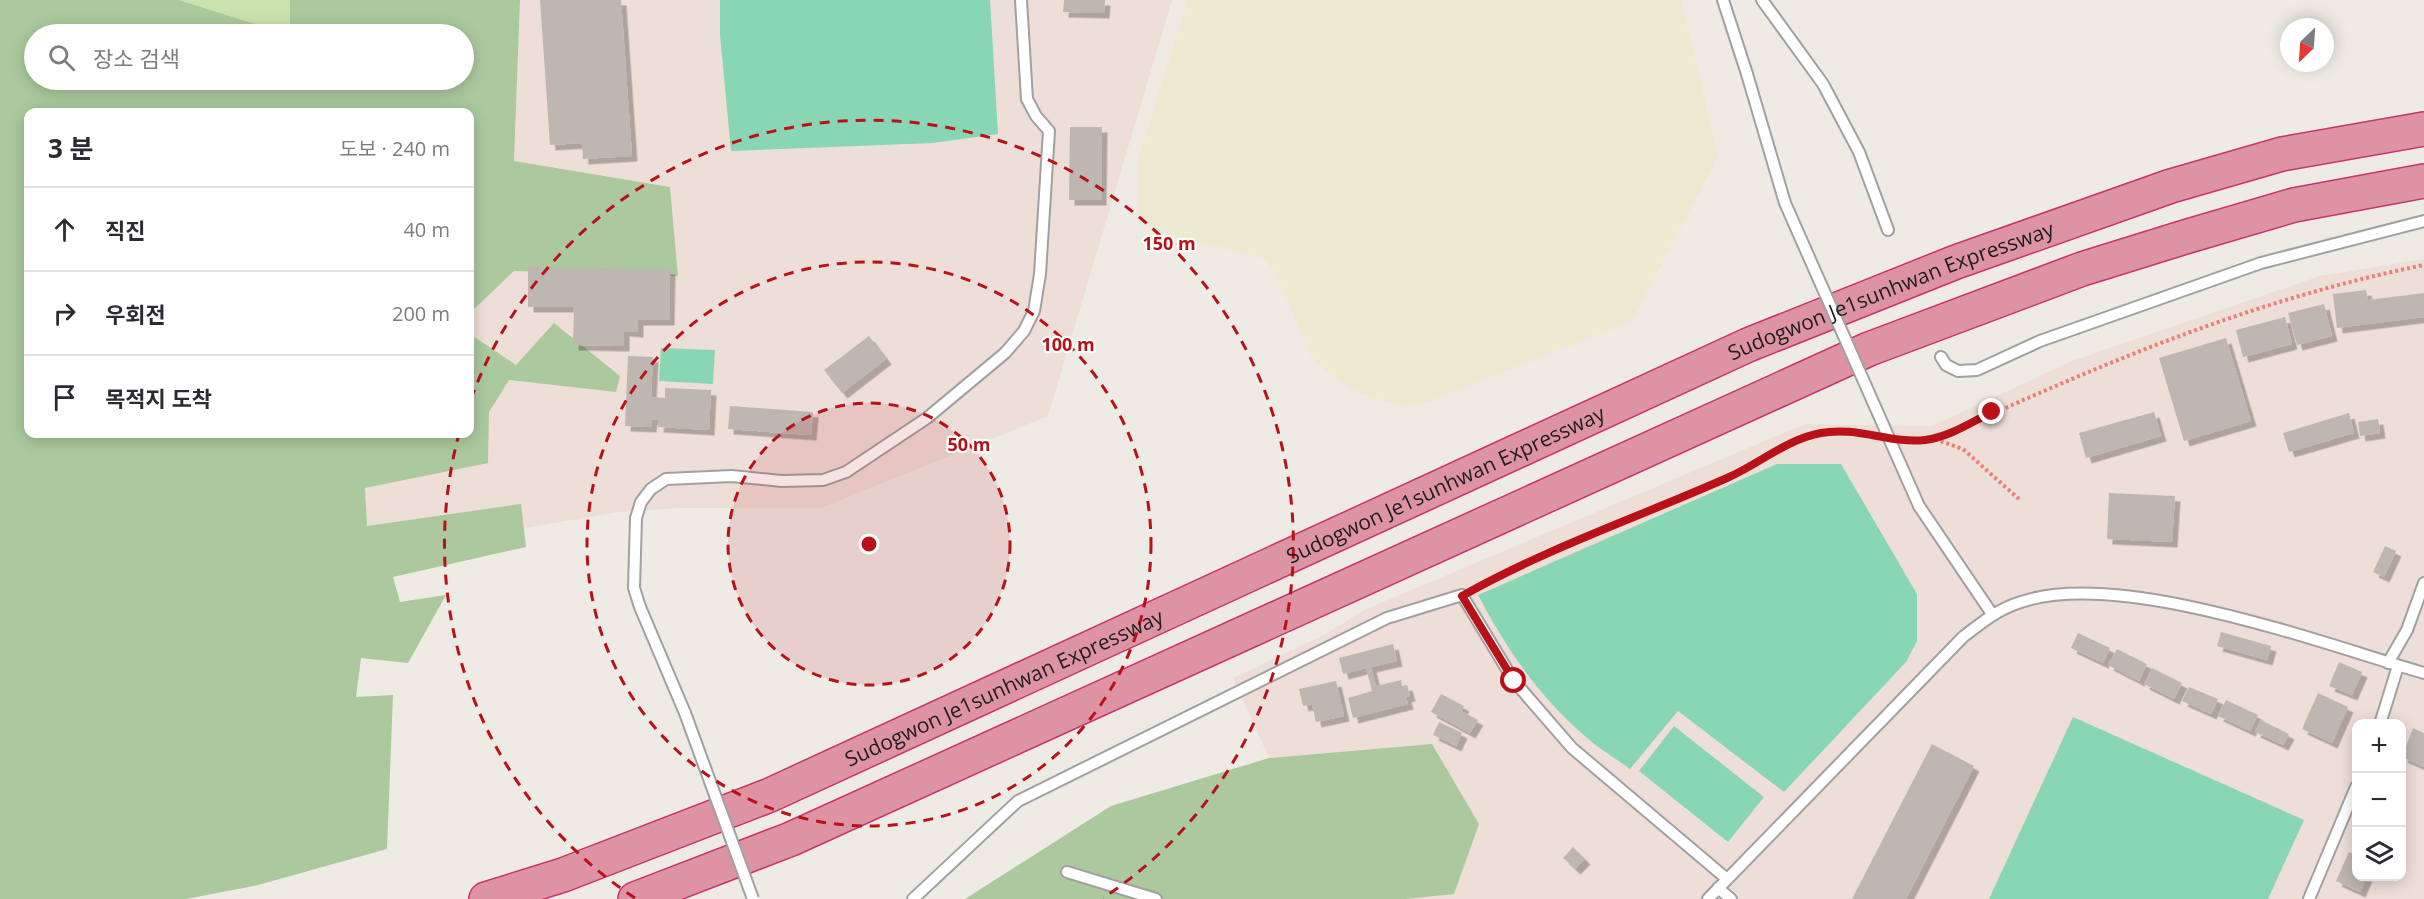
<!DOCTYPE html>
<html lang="ko">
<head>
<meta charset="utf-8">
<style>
	:root { --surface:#fff; --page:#f7f7f7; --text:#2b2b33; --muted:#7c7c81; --line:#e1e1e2 }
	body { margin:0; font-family:"Open Sans","Noto Sans KR",sans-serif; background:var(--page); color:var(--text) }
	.controls { position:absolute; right:18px; bottom:18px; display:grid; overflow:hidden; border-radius:12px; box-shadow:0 3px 15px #0003 }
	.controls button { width:54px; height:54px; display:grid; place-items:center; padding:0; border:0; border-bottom:2px solid var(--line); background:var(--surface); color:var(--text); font:30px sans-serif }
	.compass { position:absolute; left:2280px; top:18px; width:54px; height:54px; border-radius:50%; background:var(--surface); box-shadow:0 3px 15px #0003; rotate:205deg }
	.stop { position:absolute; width:18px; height:18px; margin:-14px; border:4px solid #b81218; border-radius:50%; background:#fff }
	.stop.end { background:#b81218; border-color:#fff; box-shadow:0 2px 6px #0008 }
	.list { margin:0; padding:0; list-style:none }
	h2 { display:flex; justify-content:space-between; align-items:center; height:78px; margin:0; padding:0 24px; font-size:26px }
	h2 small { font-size:20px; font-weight:400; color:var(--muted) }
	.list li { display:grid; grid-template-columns:39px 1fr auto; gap:18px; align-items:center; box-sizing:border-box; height:84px; padding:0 24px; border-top:2px solid var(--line) }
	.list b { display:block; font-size:22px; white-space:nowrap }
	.list em { font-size:20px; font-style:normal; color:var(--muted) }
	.icon { flex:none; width:33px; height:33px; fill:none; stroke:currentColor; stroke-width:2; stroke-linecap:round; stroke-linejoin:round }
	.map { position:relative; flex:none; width:2424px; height:899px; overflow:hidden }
	.search { position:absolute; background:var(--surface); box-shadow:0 3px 15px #0003; left:24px; top:24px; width:450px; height:66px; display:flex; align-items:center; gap:15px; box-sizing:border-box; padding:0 21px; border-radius:33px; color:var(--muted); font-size:22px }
	.panel { position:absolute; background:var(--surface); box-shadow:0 3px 15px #0003; left:24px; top:108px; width:450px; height:330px; border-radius:12px }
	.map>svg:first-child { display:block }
	.military { fill:#eeded8; fill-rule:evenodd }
	.farmland { fill:#eaebd1 }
	.grass { fill:#cae3ae }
	.forest { fill:#abc99d }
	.pitch { fill:#89d6b5 }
	.building { fill:#beb6b1; filter:url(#shadow) }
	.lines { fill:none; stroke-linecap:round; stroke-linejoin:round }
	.service-casing { stroke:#a1a1a1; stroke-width:14 }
	.motorway-casing { stroke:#c9346c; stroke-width:36 }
	.path { stroke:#ed7e76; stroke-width:4; stroke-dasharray:3 3; stroke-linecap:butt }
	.service { stroke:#fff; stroke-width:10 }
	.motorway { stroke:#de93a3; stroke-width:33 }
	.service-bridge-casing { stroke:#a1a1a1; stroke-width:14; stroke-linecap:butt }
	.service-bridge { stroke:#fff; stroke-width:10 }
	.route { stroke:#b81218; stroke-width:8 }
	.ring { fill:none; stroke:#b81218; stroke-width:3; stroke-dasharray:10 8 }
	.labels { text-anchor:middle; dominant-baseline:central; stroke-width:4.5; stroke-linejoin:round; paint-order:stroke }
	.street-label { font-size:21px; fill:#1d1d1d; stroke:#fff }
	.centre { fill:#b81218; stroke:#fff; stroke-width:3 }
	.ring-label { font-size:18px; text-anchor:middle; font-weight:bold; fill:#b81218; stroke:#fff; stroke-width:4.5; stroke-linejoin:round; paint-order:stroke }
</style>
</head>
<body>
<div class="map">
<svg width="2424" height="899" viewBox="0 0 2424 899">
	<defs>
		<filter id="shadow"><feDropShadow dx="5.5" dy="5.5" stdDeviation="0" flood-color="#0004"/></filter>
	</defs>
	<rect width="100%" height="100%" fill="#eeeae4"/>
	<path class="military" d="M520,0H1172L1048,416L821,508H679L619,512L340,559V473L470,434L489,412L509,380L616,392L516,365L470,334V313L514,271L678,276L670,187L514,161Z
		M2424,259V899H1407L1454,893L1432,744L1269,758L1233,678L1326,634L1364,610L1805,424L1932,426L2072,361L2320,276ZM2356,724H2402V876H2356Z"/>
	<path class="farmland" d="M1188,0H1681L1718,156L1632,321L1425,403L1404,405L1382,401L1354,390L1332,376L1312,358L1275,272L1264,258L1173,235L1149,226L1139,213V156Z"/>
	<path class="grass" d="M179,0H290V34H287Z"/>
	<path class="forest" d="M0,0H179L287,34H34V80H464V34H290V0H520L514,161L670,187L678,276L514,271L470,313V112H28V434H470V334L516,365L554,323L620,376L616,392L509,380L489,412L488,463L365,488L367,526L521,504L526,547L393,577L400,602L446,595L408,663L361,658L356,697L393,695L387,849L258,885L186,899H0Z
		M1432,744L1479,824L1454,894L1406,899H965L1111,806L1269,758Z"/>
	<path class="pitch" d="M720,0H990L998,134L933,143L731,151L720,35Z
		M661,348L715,350L713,384L659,381Z
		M1777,464H1841L1917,594V641L1906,662L1784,792L1678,711L1630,769C1615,758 1598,748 1585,736C1539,697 1506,648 1478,595Z
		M2073,717L2304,820L2268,899H1989Z
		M1674,726L1764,797L1728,842L1639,771Z"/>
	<path class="building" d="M540,0H621L632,156L583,159L582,143L550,145Z
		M1064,0H1105L1104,13L1063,12Z
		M1070,127H1102L1101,200H1069Z
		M528,267L670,269L669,320H638V332L624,331V346L573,345L574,307H528Z
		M2366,290L2368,300L2424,293V317L2337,328L2333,294Z
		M2324,304L2332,336L2297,345L2288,313Z
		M2285,317L2292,344L2243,357L2236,330Z
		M869,336L886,359L842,393L824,370Z
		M2226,338L2251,421L2184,441L2159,358Z
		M628,356L653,357L651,397L665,398V388L711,390L709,430L658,427L659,420L652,419L651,427L625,426Z
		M730,406L813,412L811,435L728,429Z
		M2154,412L2161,436L2086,458L2079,433Z
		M2349,413L2354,433L2289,452L2283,433Z
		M2378,419L2380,433L2360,436L2358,422Z
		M2109,493L2175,496L2172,542L2107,539Z
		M2385,546L2396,551L2384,577L2373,572Z
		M2221,632L2271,646L2267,660L2217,646Z
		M2078,633L2110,648L2103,663L2071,648Z
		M1393,644L1397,661L1371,667L1376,686L1401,680L1402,686L1407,685L1410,696L1406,697L1408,704L1353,718L1348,698L1372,691L1366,668L1343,674L1339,658Z
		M2117,649L2147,664L2139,681L2108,665Z
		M2339,662L2362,672L2352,695L2329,686Z
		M2152,668L2182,683L2174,699L2144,684Z
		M1336,681L1344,716L1316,722L1312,704L1303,706L1299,689Z
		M2189,687L2218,699L2211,714L2182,701Z
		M2318,693L2348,707L2332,743L2302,729Z
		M1441,694L1464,706L1461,711L1478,720L1470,733L1431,712Z
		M2226,700L2258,715L2250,731L2218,716Z
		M2261,720L2289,734L2283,745L2255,732Z
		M1439,722L1462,733L1456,746L1433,735Z
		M2413,728L2424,733V767L2402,757Z
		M1932,744L1974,766L1906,899H1852Z
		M1573,847L1585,859L1575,869L1563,858Z
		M2349,852L2356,856V876H2367L2360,892L2336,881Z"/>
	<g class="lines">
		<defs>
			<path id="service" d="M1723,0L1747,74
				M1762,0L1823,84L1859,152L1888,230
				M1941,357L1946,365L1958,371L1977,370L2040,341L2261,263L2424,221
				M1919,506L1992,614
				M2388,663L2407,630L2424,583
				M685,713L640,607L634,588L636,518L641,502L651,489L666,479L732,476L782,481L823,480L846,472L927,418L1005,353L1024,331L1034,311L1040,274L1049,131L1036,116L1027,99L1021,0
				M2380,724L2398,666
				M1067,872L1156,899
				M1718,888L1731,899
				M913,899L1018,801L1387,618L1462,595L1514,681L1572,748L1727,879
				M1708,899L1963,637C1981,623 1998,609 2021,602C2120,568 2323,644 2424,673
				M2309,899L2356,787"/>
			<g id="motorway">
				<path id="s1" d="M486,899L563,875L770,795L1748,345L1956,262L2171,186L2282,154L2424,129"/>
				<path d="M635,899L791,839L1869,349L2082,269L2185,237L2294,205L2424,181"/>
			</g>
		</defs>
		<use href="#service" class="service-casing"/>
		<use href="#motorway" class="motorway-casing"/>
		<path class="path" d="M1904,438L1922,440L1941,437C2101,364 2251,300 2424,265
			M1935,439L1963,449L2019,499
			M1473,589L1507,570L1729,477L1791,443L1821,433L1848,431L1872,435"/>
		<use href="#service" class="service"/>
		<use href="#motorway" class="motorway"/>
		<defs>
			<path id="service-bridge" d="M1747,74L1785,203L1919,506
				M685,713L753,899"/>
		</defs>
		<use href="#service-bridge" class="service-bridge-casing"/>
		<use href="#service-bridge" class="service-bridge"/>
	</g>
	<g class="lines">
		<path class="route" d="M1514,681L1462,596C1547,548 1639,517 1727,478C1759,464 1787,439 1821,433C1856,426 1891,444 1925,440C1949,437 1970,423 1992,412"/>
	</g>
	<circle cx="869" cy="544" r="141" fill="#b81218" fill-opacity=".12"/>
	<g class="ring">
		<circle cx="869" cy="544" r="141"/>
		<circle cx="869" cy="544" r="282"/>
		<path d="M635 898A424 424 0 0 1 459 434M471 399A424 424 0 1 1 1103 898"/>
	</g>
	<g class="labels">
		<g class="street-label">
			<text stroke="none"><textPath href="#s1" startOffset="1532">Sudogwon Je1sunhwan Expressway</textPath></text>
			<text stroke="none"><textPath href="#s1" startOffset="1046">Sudogwon Je1sunhwan Expressway</textPath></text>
			<text stroke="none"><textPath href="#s1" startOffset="560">Sudogwon Je1sunhwan Expressway</textPath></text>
		</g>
	</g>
	<circle cx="869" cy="544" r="9" class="centre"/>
	<g class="ring-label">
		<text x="1169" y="250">150 m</text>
		<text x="1068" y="351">100 m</text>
		<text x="969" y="451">50 m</text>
	</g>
</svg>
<div class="controls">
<button>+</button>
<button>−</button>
<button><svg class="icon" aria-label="layers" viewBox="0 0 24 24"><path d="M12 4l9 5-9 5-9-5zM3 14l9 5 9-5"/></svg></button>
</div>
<svg class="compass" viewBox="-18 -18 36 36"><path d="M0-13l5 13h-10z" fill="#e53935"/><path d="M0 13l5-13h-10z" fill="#7c7c81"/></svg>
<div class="stop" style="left:1514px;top:681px"></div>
<div class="stop end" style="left:1992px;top:412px"></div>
<div class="search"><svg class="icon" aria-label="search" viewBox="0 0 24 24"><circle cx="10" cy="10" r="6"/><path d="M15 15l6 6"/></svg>장소 검색</div>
<section class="panel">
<h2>3 분<small>도보 · 240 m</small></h2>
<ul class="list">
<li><svg class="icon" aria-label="ahead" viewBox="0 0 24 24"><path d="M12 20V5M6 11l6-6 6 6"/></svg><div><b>직진</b></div><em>40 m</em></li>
<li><svg class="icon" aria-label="right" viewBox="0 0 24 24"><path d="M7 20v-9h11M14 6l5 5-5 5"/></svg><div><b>우회전</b></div><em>200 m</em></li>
<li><svg class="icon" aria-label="arrive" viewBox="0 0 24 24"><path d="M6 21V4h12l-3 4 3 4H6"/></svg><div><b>목적지 도착</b></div></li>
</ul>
</section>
</div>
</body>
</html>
